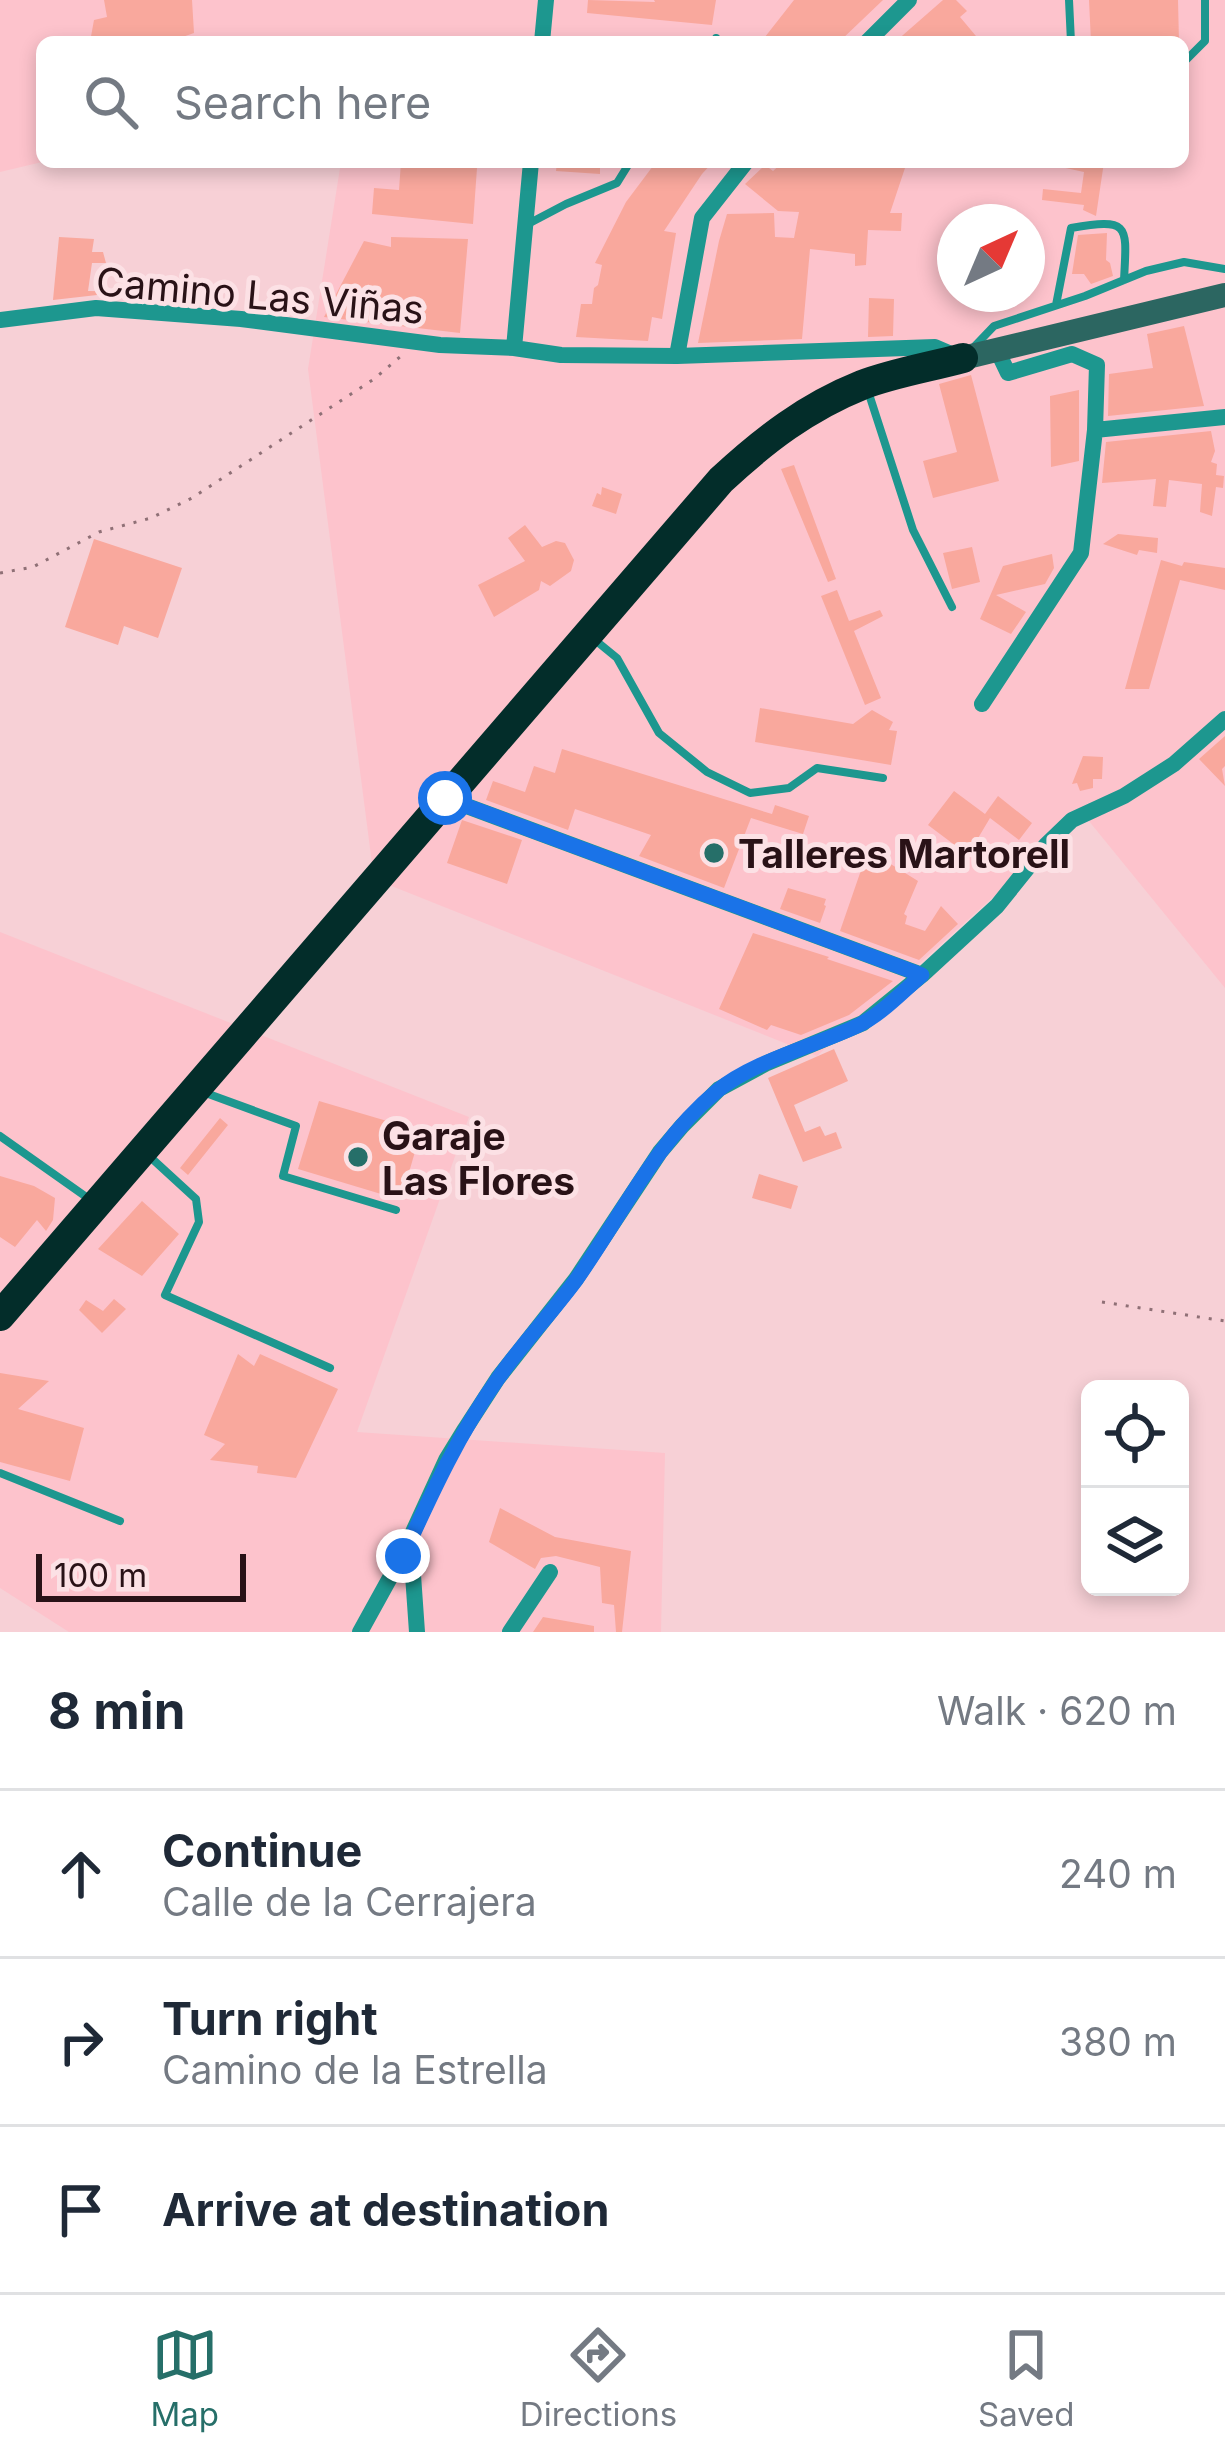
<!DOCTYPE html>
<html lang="en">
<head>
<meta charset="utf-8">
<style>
	:root { --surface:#fff; --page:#f2f2f3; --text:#1f2937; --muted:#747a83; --line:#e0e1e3; --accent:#266f69 }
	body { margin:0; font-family:Inter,sans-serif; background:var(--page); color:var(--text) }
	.controls { position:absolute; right:36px; bottom:36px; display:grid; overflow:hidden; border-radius:18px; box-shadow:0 6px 18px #0003 }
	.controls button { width:108px; height:108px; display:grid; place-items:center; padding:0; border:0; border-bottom:3px solid var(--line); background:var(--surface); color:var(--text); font:60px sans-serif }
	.compass { position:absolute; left:937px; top:204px; width:108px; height:108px; border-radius:50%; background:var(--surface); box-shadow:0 6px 18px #0003; rotate:44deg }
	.scale { position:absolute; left:36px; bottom:30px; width:210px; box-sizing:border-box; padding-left:12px; border:6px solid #291217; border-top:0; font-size:33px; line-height:42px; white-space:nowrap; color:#291217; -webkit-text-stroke:9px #fce1e5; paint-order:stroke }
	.stop { position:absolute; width:36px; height:36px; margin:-27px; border:9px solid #1a73e8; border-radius:50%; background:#fff }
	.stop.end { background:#1a73e8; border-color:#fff; box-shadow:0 3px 12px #0008 }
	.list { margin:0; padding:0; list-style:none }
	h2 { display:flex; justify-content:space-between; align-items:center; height:156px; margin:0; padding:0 48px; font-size:51px }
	h2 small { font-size:39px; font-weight:400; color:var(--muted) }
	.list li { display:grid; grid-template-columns:78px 1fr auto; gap:36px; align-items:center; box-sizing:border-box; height:168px; padding:0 48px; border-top:3px solid var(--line) }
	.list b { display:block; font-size:45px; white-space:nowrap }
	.list p { margin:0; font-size:39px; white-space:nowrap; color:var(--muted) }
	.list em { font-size:39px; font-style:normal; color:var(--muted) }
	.icon { flex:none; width:66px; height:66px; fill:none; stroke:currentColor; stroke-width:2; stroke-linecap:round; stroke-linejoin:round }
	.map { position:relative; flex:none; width:1225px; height:1632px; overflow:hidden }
	.search { position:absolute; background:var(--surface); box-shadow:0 6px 18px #0003; left:36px; right:36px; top:36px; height:132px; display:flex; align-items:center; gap:30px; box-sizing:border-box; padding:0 42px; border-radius:18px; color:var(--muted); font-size:45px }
	.sheet { height:660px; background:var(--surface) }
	nav { display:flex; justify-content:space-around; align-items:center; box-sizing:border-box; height:168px; border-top:3px solid var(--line); background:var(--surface); font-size:33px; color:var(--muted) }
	nav a { display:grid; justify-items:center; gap:6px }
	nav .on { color:var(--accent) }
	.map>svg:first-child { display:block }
	.built { fill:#fdc3cc; fill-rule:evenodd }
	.building { fill:#f9a89d }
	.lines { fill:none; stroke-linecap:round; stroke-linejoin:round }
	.path { stroke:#8f7076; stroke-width:3; stroke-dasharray:3 9; stroke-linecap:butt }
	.lane { stroke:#1d978f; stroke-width:8 }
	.street { stroke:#1d978f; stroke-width:16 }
	.secondary { stroke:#2c6661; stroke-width:24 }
	.highway { stroke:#032d2a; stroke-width:30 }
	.route { stroke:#1a73e8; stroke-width:15 }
	.poi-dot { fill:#266f69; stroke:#fce1e5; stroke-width:4.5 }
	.labels { text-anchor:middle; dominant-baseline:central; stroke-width:10; stroke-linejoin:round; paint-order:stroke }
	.street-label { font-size:39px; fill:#291217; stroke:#fce1e5 }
	.poi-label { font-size:39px; font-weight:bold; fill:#291217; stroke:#fce1e5; text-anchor:start }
</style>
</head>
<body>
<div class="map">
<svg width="1225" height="1632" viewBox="0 0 1225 1632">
	<rect width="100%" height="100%" fill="#f7d0d6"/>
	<path class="built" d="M0,0H1225V988L1084,815L817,1056L374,879L308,369L341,162H1183V42H42V162L0,172ZM955,222H1027V294H955Z
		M0,932L469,1117L357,1432L665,1453L661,1632H69L0,1588Z"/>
	<path class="building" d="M104,0H192L194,33L168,42H90L94,20L107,17Z
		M588,0L655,2L654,0H716L712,25L587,13Z
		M794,0H883L839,42H761Z
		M943,0H956L967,11L960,17L981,42H895Z
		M1089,0H1178L1179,42H1091Z
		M401,162H432L477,168L473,224L372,214L374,188L399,190Z
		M557,162H600V174L556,171Z
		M656,162H713L702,174L664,231L676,233L662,319L652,317L648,341L576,337L581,304H592L594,288L598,285L602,265L595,263L626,202Z
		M783,162H907L890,213H902L901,231L868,230L866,265L855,266V254L810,249L802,339L698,343L719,241L727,214L774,213L775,237L794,238L799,212L778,211L745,184L765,165L773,171Z
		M1062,162H1104L1096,216L1083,210L1084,205L1042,200L1043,189L1081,193L1084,172L1061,167Z
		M1107,233L1106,260L1110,263L1113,276L1091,284L1084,274H1072L1078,235Z
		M59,237L94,239L92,252H103L106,263H92L88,291L148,292V299L97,295L53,300Z
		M391,237L468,239L460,333L324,317L364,241L391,247Z
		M869,298L894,299L893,336L868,337Z
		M1184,326L1204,406L1108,416L1109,374L1153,368L1147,334Z
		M971,375L999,481L933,498L923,461L957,452L939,384Z
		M1079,390V461L1051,467L1050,396Z
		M1211,431L1215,451L1211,462L1217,464L1216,475L1224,476L1223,488L1216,487L1212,516L1200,512L1202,484L1169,480L1166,507L1153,506L1156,479L1102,483L1106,442Z
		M794,465L836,579L828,582L781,469Z
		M602,487L622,494L616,514L592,506L597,493L601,495Z
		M525,525L542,547L556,541L565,543L574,560L571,571L550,586L541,581L539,590L494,617L478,585L525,561L508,538Z
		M1118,534L1158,538L1157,553L1139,550L1137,555L1103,544Z
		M94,539L182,568L158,638L124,626L118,645L65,627Z
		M972,547L980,582L952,589L943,553Z
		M1052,554L1054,568L1045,584L996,595L1026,612L1011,634L980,619L1003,566Z
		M1161,560L1182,566L1184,562L1225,568V590L1180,580L1149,689H1125Z
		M837,590L849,621L880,610L883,616L854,631L881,698L865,705L821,596Z
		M760,708L853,724L872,710L893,722L889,730L897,731L891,765L755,742Z
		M1225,736V766L1222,769L1225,786L1199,759Z
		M562,749L772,814L775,805L809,816L803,834L751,818L724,888L639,856L651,835L575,809L568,830L486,800L493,781L525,792L534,766L555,773Z
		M1083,756L1103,757L1102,779H1093V788L1080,791L1077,783L1072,784Z
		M954,791L985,814L998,796L1032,823L1019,840L990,818L968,855L928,825Z
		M462,820L522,840L507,884L447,863Z
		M868,850L918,881L904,914L907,916L905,924L925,931L941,906L958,924L919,960L840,931Z
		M788,888L826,899L824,905L826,906L820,923L780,909Z
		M753,933L829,957L827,959L893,981L849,1015L801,1035L771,1025L767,1030L719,1009Z
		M834,1049L848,1081L794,1105L805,1132L820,1126L825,1136L836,1132L842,1148L803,1162L768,1078Z
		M319,1101L421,1131L401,1200L298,1169Z
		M220,1118L228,1125L188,1175L180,1168Z
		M759,1174L798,1186L791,1209L752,1198Z
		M0,1176L34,1186L55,1198L53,1220L46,1231L37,1220L15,1247L0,1237Z
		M142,1201L179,1234L142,1276L98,1249Z
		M114,1299L126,1309L102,1333L79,1310L86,1300L103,1311Z
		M238,1354L254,1366L260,1354L338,1389L296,1478L257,1473L258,1466L210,1460L225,1444L204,1435Z
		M0,1373L49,1381L18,1409L84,1428L70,1481L0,1462Z
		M500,1508L555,1537L631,1551L622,1632H616L614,1605L602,1603L600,1567L556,1556L541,1558L535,1569L489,1542Z
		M543,1617L594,1626V1632H533Z"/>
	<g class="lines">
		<path class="path" d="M0,573L33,567L99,532L151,518L192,498L374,379L401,356
			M1102,1302L1225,1321"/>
		<path class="lane" d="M1069,0L1071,42
			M715,42L716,38
			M1183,63L1205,41V0
			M526,225L566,204L617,183L630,162
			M1056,305L1071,228C1130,218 1127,224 1124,280
			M972,349L994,326L1085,296L1146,271L1184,262L1225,269
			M868,391L913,530L952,607
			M595,640L617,658L659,733L707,772L750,793L789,788L817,768L883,778
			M203,1092L296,1126L283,1176L396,1210
			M0,1136L92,1201
			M148,1155L196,1199L199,1222L165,1295L330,1368
			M0,1473L120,1521"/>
		<path class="street" d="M542,42L546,0
			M867,42L909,0
			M0,320L96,308L241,319L440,345L514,348L561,355L677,356L935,347L956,356
			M514,348L531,162
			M677,356L702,218L746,162
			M1095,430L1225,417
			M982,704L1081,553L1095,430L1097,365L1072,354L1008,373L997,350
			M445,798L922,975
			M402,1556L413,1575L417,1632
			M360,1632L402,1556L446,1460L465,1429L498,1378L576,1279L660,1152L682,1126L719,1089L767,1063L863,1023L922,975L997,906L1046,845L1072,820L1124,796L1174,764L1225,719
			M510,1632L550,1572"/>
		<path class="secondary" d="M963,358L1225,295"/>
		<path class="highway" d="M0,1316L721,480C764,440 807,407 862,385C893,373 930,367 963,358"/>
	</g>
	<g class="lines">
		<path class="route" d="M403,1556C431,1495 458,1435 497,1380C521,1345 551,1314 576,1280C621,1217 656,1141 717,1091C753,1061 815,1046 857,1026C881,1015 902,992 922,975L445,798"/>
	</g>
	<g class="poi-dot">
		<circle cx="714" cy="853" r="12"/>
		<circle cx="358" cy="1157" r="12"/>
	</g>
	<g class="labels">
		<g class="street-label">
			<text transform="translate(260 295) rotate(5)">Camino Las Viñas</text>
		</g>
		<g class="poi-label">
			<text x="738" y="853">Talleres Martorell</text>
			<text x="382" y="1135">Garaje<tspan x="382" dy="45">Las Flores</tspan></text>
		</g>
	</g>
</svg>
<div class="controls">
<button><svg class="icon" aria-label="locate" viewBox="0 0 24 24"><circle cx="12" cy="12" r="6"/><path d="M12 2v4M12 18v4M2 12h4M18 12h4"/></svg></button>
<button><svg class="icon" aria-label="layers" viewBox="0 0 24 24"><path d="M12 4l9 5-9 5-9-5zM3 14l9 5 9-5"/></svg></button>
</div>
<svg class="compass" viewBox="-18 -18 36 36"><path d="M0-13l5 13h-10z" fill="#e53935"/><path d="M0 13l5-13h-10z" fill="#747a83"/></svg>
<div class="scale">100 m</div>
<div class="stop" style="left:445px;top:798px"></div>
<div class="stop end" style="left:403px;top:1556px"></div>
<div class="search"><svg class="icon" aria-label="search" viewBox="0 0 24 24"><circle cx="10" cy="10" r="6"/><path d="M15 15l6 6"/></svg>Search here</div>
</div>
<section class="sheet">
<h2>8 min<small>Walk · 620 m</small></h2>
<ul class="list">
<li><svg class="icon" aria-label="ahead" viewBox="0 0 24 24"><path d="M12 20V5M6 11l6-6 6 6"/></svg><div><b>Continue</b><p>Calle de la Cerrajera</p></div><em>240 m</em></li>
<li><svg class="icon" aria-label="right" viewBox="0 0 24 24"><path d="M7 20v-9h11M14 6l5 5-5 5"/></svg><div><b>Turn right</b><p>Camino de la Estrella</p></div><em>380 m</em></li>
<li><svg class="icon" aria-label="arrive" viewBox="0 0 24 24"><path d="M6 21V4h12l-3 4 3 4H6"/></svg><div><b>Arrive at destination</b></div></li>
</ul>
</section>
<nav>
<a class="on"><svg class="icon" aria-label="map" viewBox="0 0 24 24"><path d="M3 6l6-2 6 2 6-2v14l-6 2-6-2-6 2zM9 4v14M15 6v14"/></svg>Map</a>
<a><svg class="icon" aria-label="directions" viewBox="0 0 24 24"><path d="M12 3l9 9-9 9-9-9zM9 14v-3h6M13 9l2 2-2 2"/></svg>Directions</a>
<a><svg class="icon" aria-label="saved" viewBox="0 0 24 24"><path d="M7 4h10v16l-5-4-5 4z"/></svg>Saved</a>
</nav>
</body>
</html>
